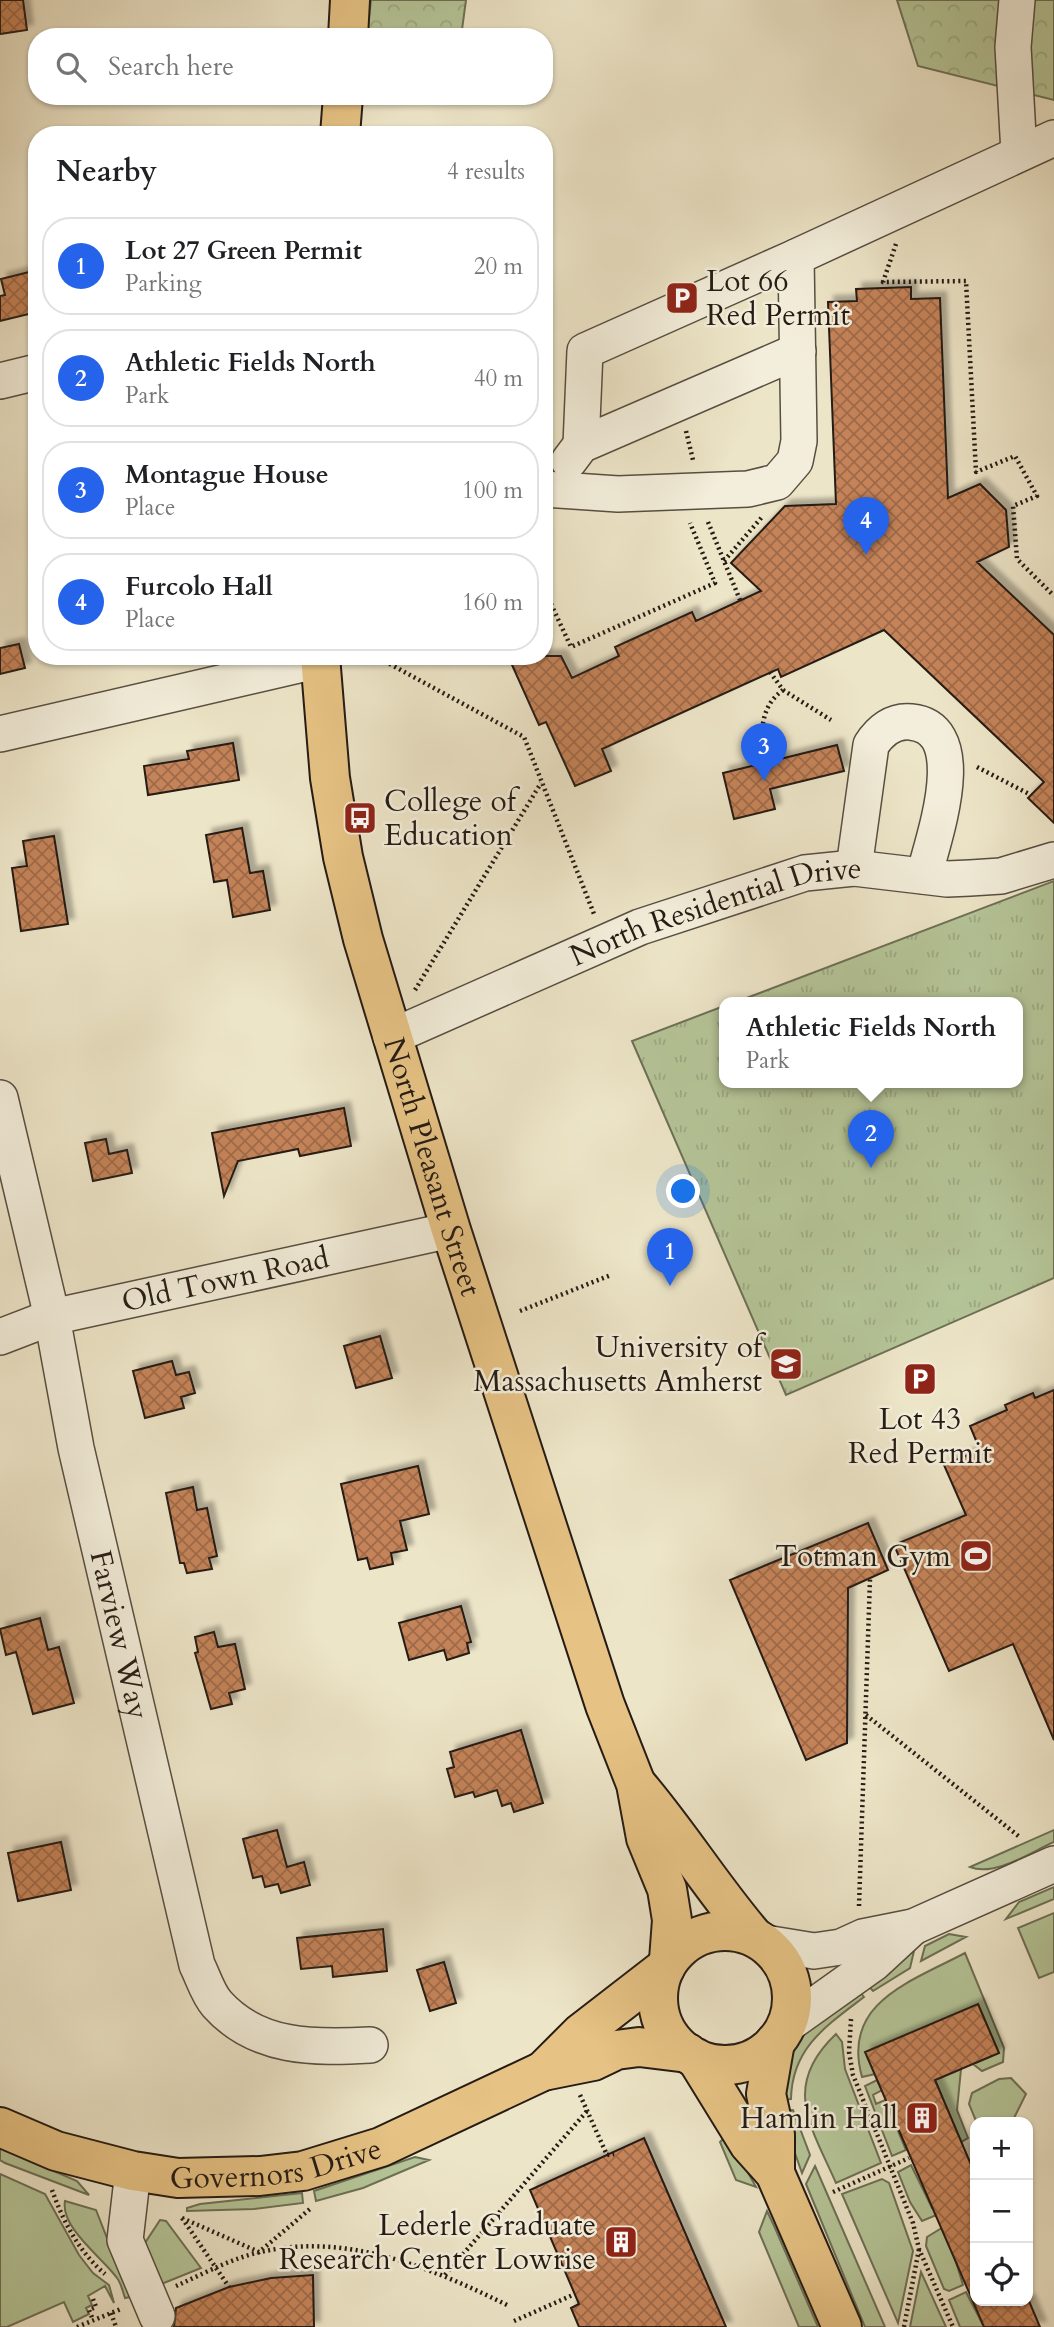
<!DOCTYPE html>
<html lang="en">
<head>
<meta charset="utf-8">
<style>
	:root { --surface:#fff; --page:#f6f6f6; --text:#202124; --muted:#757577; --line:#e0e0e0; --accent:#2563eb }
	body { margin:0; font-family:Cardo,serif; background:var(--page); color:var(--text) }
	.controls { position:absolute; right:21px; bottom:21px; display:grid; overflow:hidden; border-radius:14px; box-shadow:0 2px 5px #0004 }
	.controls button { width:63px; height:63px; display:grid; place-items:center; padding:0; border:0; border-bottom:2px solid var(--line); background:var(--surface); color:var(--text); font:35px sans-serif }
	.you { position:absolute; left:684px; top:1192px; width:24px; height:24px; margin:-18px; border:5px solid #fff; border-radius:50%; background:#1a73e8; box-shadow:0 0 0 10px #1a73e833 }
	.badge { display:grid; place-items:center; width:46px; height:46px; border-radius:50%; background:var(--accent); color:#fff; font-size:23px; font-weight:700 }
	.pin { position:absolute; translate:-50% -58px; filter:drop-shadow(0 2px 4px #0008) }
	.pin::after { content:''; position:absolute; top:37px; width:24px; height:21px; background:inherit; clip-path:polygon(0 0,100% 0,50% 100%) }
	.popup { position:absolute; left:719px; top:997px; width:304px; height:91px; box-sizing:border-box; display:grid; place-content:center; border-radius:14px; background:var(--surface); filter:drop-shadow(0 2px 5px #0005); font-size:23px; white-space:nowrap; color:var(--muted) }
	.popup b { font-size:26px; color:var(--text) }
	.popup::after { content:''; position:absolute; left:50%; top:100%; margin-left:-14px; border:14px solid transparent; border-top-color:var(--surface) }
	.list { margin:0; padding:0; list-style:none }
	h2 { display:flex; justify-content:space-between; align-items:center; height:91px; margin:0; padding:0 28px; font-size:30px }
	h2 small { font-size:23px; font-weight:400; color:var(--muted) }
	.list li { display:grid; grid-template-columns:46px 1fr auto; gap:21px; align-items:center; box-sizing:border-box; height:98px; margin:0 14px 14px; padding:0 14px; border:2px solid var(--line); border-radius:28px }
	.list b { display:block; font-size:26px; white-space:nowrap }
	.list p { margin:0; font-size:23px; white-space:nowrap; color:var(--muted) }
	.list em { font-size:23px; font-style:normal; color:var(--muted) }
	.icon { flex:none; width:38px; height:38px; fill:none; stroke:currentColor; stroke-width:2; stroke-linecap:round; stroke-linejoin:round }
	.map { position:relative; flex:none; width:1054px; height:2327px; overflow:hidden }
	.search { position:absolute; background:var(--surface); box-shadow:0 2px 5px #0004; left:28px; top:28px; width:525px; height:77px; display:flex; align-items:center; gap:18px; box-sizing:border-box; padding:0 24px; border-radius:28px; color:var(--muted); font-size:26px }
	.panel { position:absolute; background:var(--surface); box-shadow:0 2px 5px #0004; left:28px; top:126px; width:525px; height:539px; border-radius:28px }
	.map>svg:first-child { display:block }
	.grass { fill:#b5c598; stroke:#6d7056; stroke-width:2 }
	.forest { fill:url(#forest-crowns); stroke:#6d7056; stroke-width:2 }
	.park { fill:url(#park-tufts); stroke:#6d7056; stroke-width:2 }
	.building { fill:url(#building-cross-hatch); stroke:#251b14; stroke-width:2; filter:url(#shadow) }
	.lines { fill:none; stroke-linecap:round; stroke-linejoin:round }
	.minor-casing { stroke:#574e41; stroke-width:38 }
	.major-casing { stroke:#251b14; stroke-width:42 }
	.path { stroke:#251b14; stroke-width:4.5; stroke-dasharray:2 3.5; stroke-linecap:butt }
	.minor { stroke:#f3eedb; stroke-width:35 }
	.major { stroke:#e6c284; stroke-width:38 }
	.labels { text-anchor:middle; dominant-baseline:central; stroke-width:5; stroke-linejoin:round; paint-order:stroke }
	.poi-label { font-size:30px; fill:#251b14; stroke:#f3eedb; text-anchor:end }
	.street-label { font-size:30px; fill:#251b14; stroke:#f3eedb }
</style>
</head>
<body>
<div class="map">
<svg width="1054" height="2327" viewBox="0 0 1054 2327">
	<defs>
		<pattern id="forest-crowns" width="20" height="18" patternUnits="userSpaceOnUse" patternTransform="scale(1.75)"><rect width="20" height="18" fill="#b5c598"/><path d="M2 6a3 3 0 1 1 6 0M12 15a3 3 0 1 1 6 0" fill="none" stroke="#9ca982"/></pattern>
		<pattern id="park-tufts" width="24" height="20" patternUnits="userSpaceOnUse" patternTransform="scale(1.75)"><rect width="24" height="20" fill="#b5c598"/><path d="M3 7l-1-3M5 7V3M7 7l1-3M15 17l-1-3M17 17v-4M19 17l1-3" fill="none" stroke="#9ca982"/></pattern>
		<pattern id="building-cross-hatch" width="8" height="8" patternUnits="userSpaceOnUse" patternTransform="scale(1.75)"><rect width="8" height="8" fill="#c48359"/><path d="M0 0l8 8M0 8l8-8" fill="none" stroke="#9f6a48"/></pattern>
		<filter id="shadow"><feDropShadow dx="6" dy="-6" stdDeviation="2" flood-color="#0004"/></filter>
	</defs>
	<rect width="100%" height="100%" fill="#ede5c8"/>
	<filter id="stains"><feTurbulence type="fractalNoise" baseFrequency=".00286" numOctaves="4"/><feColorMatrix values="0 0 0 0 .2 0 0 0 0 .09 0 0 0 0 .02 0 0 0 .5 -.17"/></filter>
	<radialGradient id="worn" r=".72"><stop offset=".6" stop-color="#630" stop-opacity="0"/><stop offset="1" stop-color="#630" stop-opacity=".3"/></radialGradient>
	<path class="grass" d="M1054,1830V1842C1031,1852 995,1877 970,1867Z
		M1054,1887V1899L1006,1919L1019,1902Z
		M1054,1913V1972L1039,1978L1018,1928Z
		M949,1934L966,1937L921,1961L925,1946Z
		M914,1951L910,1968L873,1991L865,1982Z
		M965,1953L1004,2048L1003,2062L982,2071L973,2064L999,2053L978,2005L875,2074L862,2077C841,2003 910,1982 965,1953Z
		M857,1988L864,1997C826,2026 792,2048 791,2099L778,2100L788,2053L796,2039Z
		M836,2034L842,2042L845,2069L881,2163L836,2183C811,2126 781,2086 836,2034Z
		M961,2069L957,2110L968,2138L961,2142L935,2080Z
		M1011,2078L1026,2094L1012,2122L976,2121L969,2104L972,2093L999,2079Z
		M877,2080L882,2090L873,2095L876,2104L885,2100L906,2150L892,2156L865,2086Z
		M793,2110L810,2155L802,2173L780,2111Z
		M727,2135L756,2187L736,2180L720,2142Z
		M0,2148L77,2181L89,2195L5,2163L0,2160Z
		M415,2157L429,2160L363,2188L316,2201L314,2191Z
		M911,2165L932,2208L939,2214L922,2221L910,2202L898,2172Z
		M815,2166L885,2327H865L806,2184Z
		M0,2174L45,2194L79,2255L93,2273L109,2285L114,2303L105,2286L88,2296L92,2305L86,2308L89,2314L73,2322L64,2302L7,2327H0Z
		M882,2179L889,2183L913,2251L898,2323L842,2194Z
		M302,2193L303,2203L254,2209L187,2211V2208L200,2204Z
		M65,2201L96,2210L130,2297L125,2298C123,2292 121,2283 117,2278C104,2259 60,2228 65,2201Z
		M767,2211L775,2228L818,2327H799L759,2232Z
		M160,2220L166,2221L201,2268L154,2287L145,2243Z
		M945,2226L963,2285L949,2291L944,2289L926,2246L927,2237Z
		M921,2272L946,2327H910Z
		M966,2292L984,2327H960L949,2300Z"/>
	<path class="forest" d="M371,0H466L461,37H367Z
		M897,0H1054V100L918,66Z"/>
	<path class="park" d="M1054,881V1278L786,1395L632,1041L724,1006V1082H1018V1002H736Z"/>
	<path class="building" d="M0,0H23L27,30L0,34Z
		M37,270V312L0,321V296L5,295L1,279Z
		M911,287V299L940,298L948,498L980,484L1006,510L1009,547L977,562L1054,635V823L1028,798L1044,782L884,630L781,677L778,669L602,749L611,771L575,786L546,722L539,725L508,656H561L572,678L619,656L615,647L692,612L696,621L761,591L731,563L785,506L836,504L828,302L857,301L856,289Z
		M19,644L25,668L0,674V648Z
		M233,743L239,780L148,795L144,766L189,759L187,751Z
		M837,745L844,771L770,789L775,809L734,819L723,773Z
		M242,828L250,873L263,871L270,910L233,917L227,880L214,882L206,835Z
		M54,836L68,924L21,931L12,868L27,866L23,841Z
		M344,1108L351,1146L300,1156L298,1149L238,1161L224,1196L212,1133Z
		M106,1139L109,1154L127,1150L132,1173L93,1181L85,1143Z
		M380,1336L392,1378L356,1388L344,1346Z
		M172,1361L176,1375L189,1372L195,1393L181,1397L184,1408L145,1418L133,1371Z
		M1054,1390V1740L1013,1644L949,1671L894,1545L966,1515L944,1465L980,1450L970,1426L1007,1410L1005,1405L1033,1393L1035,1398Z
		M418,1466L429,1514L400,1521L407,1550L391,1553L393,1564L370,1569L367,1558L358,1560L341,1484Z
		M193,1487L197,1510L207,1508L217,1556L209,1558L212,1569L187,1573L184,1563H180L166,1493Z
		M868,1523L888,1570L848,1588L847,1743L806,1760L730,1580Z
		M461,1606L471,1642L467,1643L469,1653L447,1660L444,1650L409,1660L399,1623Z
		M40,1618L48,1650L59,1647L74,1703L33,1714L16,1652L6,1655L0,1629Z
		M214,1632L218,1647L235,1644L245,1689L229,1693L232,1704L211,1709L195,1653L198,1652L195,1637Z
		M521,1730L543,1803L514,1812L511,1803L502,1806L497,1790L475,1797L473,1792L455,1797L447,1769L454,1767L450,1752Z
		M277,1830L287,1867L304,1862L310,1885L281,1893L278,1884L265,1887L262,1876L253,1878L243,1839Z
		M61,1842L71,1890L18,1901L8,1853Z
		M383,1929L387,1971L333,1977L332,1966L301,1969L297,1938Z
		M444,1962L456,2003L430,2011L417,1970Z
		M978,2004L999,2053L935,2080L975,2174V2301H1029L1040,2327H984L865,2052Z
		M644,2138L726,2327H579L571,2308L579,2304L530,2190Z
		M313,2275L314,2327H174L176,2308L229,2287L271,2278Z"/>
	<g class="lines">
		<defs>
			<g id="minor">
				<path d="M1017,0L1013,47L1019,153"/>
				<path d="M0,381L37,372"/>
				<path d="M581,445L585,351L796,257"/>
				<path d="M569,461L581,445L798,351"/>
				<path d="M544,489L618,494L748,489L777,482L795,461L799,441L796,257L1054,138"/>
				<path d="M0,734L320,660"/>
				<path d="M854,868L871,745C880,731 893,720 911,722C974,728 933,839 924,876"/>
				<path id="s1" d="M391,1037L640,927L805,873L854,868L947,879L970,878L1001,876L1054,860"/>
				<path id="s2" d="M0,1098L52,1317L76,1448L197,1965C203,1977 208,1994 217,2004C257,2049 315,2048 370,2045"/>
				<path id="s3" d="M0,1337L52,1317L451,1230"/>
				<path d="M765,1943L814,1951L841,1947L863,1937L913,1927L1054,1864"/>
				<path d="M787,2025L874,1963L913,1927"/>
				<path d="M133,2171L125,2240L157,2316"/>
			</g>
			<g id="major">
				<path d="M348,37L350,0"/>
				<path d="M340,135L343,96"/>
				<path id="s4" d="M320,656L330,778L343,857L363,939L451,1230L605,1705L636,1784L646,1838L667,1889L672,1920L669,1960"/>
				<path d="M638,1786C679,1834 712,1888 754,1937"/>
				<circle cx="725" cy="1998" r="67"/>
				<path d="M775,2042L766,2094L775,2135V2173"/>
				<path d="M696,2058L749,2144L775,2173L842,2327"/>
				<path d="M543,2071L581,2033L665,1968"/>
				<path id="s5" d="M0,2127L56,2151L133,2171L178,2178L260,2176L303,2171L381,2147L543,2071L593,2061L616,2050L639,2047L688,2053"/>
			</g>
		</defs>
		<use href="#minor" class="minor-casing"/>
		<use href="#major" class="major-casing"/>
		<path class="path" d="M896,244L883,282L966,281L976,472L1015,456L1037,496L1013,506L1017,559L1054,596
			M686,431L693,460
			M708,522L740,600
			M724,561L762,517
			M544,589L571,647L715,583L690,523
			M375,656L524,737L594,914
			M783,690L831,720
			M765,762C760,736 759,707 783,690L770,672
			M977,767L1031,795
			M415,990L541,783
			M520,1311L611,1275
			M866,1715L1021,1838
			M859,1906L870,1579
			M851,2019L849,2052L853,2075L913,2223L919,2249L953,2327
			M580,2095L607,2155L614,2154
			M972,2127H975
			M52,2190C63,2221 79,2252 105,2274
			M833,2192L909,2158
			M182,2218L259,2252L310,2209
			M182,2218L229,2287
			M445,2275L587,2111
			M176,2286C203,2274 232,2258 261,2252C346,2232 432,2268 507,2305
			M93,2299L96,2307L89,2310L93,2320
			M111,2313L116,2327
			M514,2321L575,2294
			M77,2327L121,2309
			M904,2327L919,2249"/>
		<use href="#minor" class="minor"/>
		<use href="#major" class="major"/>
	</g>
	<defs>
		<symbol id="parking-square" viewBox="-11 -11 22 22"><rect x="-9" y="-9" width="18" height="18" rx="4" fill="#8f2418" stroke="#f3eedb"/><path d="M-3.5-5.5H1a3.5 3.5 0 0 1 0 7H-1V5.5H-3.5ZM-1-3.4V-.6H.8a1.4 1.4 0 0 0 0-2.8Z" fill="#fff"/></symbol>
		<symbol id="bus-square" viewBox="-11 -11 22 22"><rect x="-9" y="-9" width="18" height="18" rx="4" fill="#8f2418" stroke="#f3eedb"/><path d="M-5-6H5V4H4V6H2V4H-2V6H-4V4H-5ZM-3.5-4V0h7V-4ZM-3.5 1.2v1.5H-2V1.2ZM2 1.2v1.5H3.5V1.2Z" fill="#fff"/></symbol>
		<symbol id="university-square" viewBox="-11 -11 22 22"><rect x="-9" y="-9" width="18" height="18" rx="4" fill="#8f2418" stroke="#f3eedb"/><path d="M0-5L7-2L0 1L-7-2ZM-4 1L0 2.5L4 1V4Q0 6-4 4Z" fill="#fff"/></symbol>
		<symbol id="stadium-square" viewBox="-11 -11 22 22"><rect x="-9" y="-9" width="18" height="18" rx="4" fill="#8f2418" stroke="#f3eedb"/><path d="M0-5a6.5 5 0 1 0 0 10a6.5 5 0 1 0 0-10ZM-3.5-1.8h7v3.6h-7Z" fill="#fff"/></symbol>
		<symbol id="building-square" viewBox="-11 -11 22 22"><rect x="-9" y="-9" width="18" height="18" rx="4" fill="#8f2418" stroke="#f3eedb"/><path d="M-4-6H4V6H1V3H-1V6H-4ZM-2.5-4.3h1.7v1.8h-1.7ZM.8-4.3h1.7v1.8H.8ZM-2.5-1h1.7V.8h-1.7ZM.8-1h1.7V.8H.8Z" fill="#fff"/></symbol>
	</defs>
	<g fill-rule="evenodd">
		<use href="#parking-square" x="663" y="279" width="38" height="38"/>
		<use href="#bus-square" x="341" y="799" width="38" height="38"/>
		<use href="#university-square" x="767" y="1345" width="38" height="38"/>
		<use href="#parking-square" x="901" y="1360" width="38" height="38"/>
		<use href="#stadium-square" x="957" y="1537" width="38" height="38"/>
		<use href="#building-square" x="903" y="2099" width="38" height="38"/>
		<use href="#building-square" x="602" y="2223" width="38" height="38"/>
	</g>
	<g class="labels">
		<g class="poi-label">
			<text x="706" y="281" text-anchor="start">Lot 66<tspan x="706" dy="34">Red Permit</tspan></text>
			<text x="384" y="801" text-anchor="start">College of<tspan x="384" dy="34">Education</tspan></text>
			<text x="762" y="1347">University of<tspan x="762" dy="34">Massachusetts Amherst</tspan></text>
			<text x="920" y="1419" text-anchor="middle">Lot 43<tspan x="920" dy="34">Red Permit</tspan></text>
			<text x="951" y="1556">Totman Gym</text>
			<text x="898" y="2118">Hamlin Hall</text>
			<text x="596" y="2225">Lederle Graduate<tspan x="596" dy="34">Research Center Lowrise</tspan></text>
		</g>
		<g class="street-label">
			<text stroke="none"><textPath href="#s1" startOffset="350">North Residential Drive</textPath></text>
			<text stroke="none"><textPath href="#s4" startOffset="525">North Pleasant Street</textPath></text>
			<text stroke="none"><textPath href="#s3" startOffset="233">Old Town Road</textPath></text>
			<text stroke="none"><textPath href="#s2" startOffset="550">Farview Way</textPath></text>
			<text stroke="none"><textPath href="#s5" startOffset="285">Governors Drive</textPath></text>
		</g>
	</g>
	<rect width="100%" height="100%" filter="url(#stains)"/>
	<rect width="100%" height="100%" fill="url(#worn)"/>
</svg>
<div class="controls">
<button>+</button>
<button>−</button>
<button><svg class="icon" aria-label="locate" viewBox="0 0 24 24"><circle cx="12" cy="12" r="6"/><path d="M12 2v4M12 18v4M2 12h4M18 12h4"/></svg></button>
</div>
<div class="you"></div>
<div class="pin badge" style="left:670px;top:1286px">1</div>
<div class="pin badge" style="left:871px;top:1168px">2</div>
<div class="popup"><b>Athletic Fields North</b>Park</div>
<div class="pin badge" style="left:764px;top:781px">3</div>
<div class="pin badge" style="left:866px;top:555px">4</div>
<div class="search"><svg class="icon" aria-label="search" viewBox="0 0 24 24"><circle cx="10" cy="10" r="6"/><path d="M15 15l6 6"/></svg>Search here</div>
<section class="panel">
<h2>Nearby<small>4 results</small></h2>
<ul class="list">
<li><span class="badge">1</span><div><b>Lot 27 Green Permit</b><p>Parking</p></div><em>20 m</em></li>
<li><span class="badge">2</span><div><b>Athletic Fields North</b><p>Park</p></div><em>40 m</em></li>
<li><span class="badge">3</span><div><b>Montague House</b><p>Place</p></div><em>100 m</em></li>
<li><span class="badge">4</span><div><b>Furcolo Hall</b><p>Place</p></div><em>160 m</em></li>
</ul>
</section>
</div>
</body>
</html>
